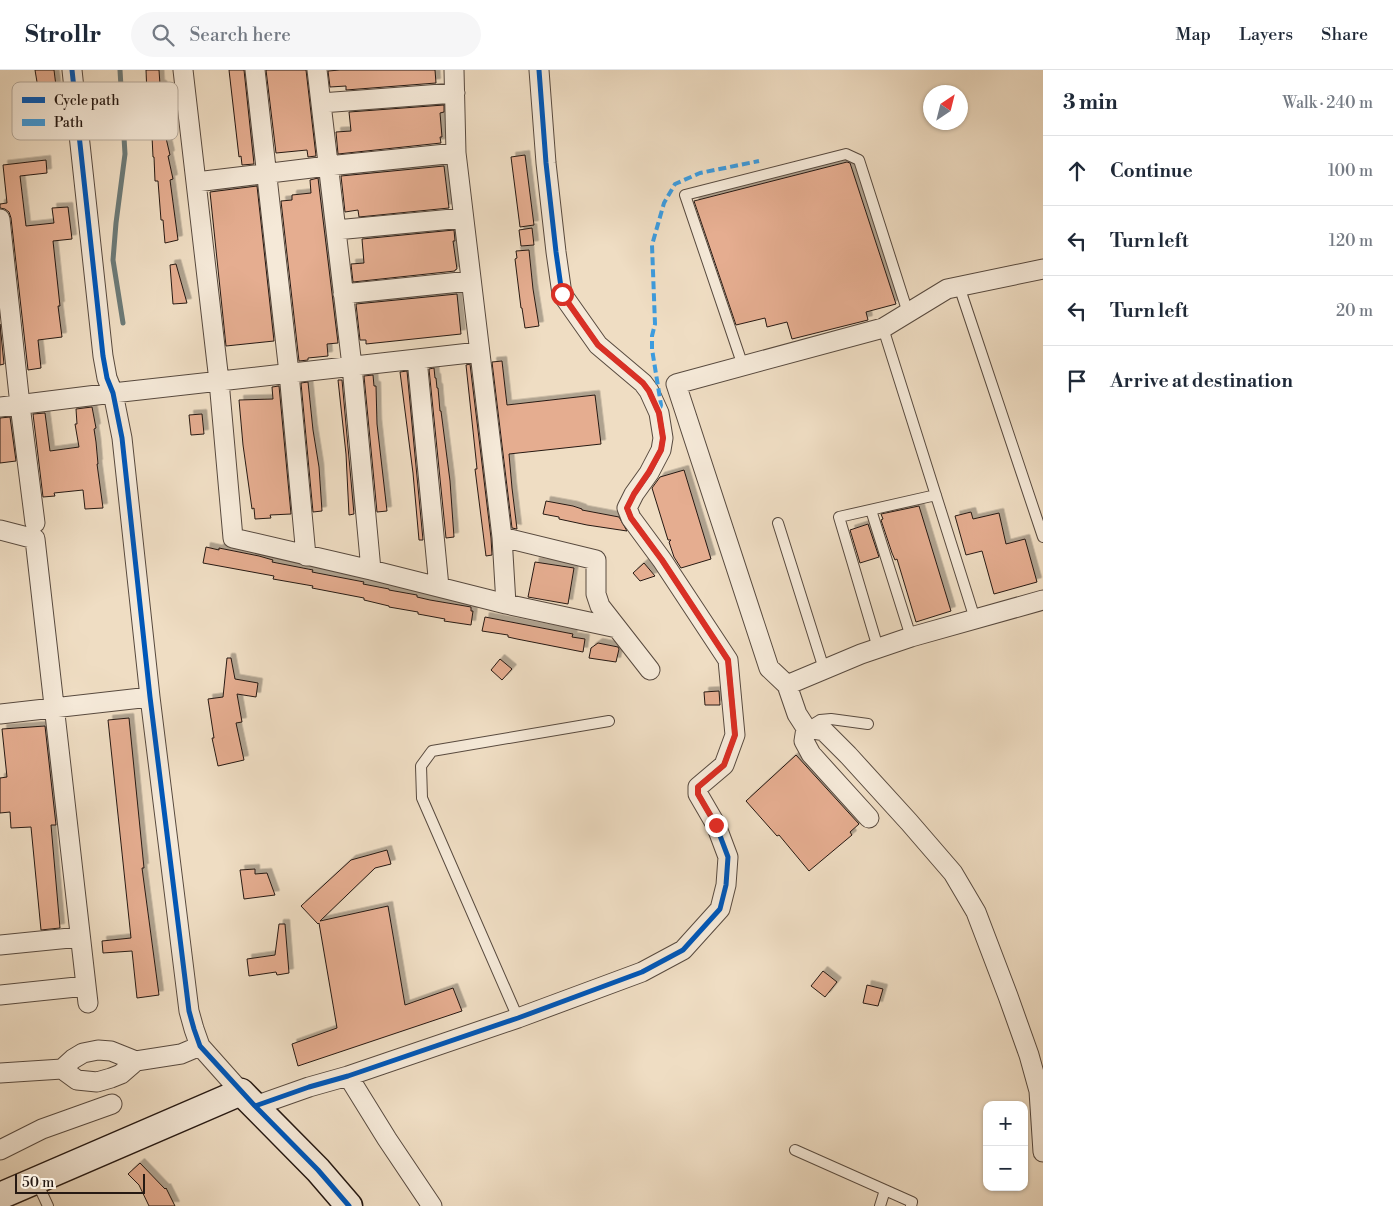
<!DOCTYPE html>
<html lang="en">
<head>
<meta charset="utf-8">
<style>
	:root { --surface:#fff; --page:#f6f6f7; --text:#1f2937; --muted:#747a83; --line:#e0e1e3 }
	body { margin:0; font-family:"Libre Bodoni",serif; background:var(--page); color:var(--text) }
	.controls { position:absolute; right:15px; bottom:15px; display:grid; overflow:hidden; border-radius:10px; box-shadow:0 1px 4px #0004 }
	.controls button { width:45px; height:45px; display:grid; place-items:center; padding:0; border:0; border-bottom:1px solid var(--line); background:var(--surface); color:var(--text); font:25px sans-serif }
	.compass { position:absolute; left:923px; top:15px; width:45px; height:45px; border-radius:50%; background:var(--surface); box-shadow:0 1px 4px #0004; rotate:35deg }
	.scale { position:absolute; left:15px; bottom:12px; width:130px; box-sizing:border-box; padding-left:5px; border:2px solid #261913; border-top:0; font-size:14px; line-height:18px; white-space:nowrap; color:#261913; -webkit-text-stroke:4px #f5e9d8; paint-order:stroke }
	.stop { position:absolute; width:15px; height:15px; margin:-11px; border:4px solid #d93025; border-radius:50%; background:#fff }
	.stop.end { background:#d93025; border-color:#fff; box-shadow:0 1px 5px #0008 }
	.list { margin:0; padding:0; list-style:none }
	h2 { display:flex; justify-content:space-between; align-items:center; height:65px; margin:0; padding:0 20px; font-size:21px }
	h2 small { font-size:16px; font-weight:400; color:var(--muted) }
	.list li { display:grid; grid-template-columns:32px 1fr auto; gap:15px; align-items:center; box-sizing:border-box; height:70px; padding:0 20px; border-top:1px solid var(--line) }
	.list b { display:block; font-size:19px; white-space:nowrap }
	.list em { font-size:16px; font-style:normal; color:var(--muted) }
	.icon { flex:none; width:28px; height:28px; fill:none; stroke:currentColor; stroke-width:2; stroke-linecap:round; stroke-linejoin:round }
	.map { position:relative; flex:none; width:1043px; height:1136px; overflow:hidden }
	header { display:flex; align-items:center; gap:30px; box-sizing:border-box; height:70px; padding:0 25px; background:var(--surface); border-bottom:1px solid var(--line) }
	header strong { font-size:24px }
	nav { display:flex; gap:28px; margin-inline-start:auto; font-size:18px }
	.search { width:350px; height:45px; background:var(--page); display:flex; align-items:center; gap:12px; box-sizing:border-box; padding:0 18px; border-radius:28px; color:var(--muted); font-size:19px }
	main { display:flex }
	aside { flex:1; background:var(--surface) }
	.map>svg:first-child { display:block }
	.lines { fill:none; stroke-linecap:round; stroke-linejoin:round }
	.stream { stroke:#6c7a77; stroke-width:5 }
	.building { fill:#e5ad90; stroke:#261913; filter:url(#shadow) }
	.lane-casing { stroke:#584a3f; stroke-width:12 }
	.street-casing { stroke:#584a3f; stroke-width:21 }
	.secondary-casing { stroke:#261913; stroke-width:29 }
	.lane { stroke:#f5e9d8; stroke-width:10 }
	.street { stroke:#f5e9d8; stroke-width:19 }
	.secondary { stroke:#f5e9d8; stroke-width:26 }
	.quiet { stroke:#3c9bde; stroke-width:4; stroke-dasharray:8 4; stroke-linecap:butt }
	.cycleway-casing { stroke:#f5e9d8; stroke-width:8 }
	.cycleway { stroke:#0057b8; stroke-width:5 }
	.route { stroke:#d93025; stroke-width:6 }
	.key { fill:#f5e9d8; stroke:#b7ab9d; stroke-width:1 }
	.key-label { font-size:14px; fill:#261913 }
</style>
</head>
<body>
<header>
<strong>Strollr</strong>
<div class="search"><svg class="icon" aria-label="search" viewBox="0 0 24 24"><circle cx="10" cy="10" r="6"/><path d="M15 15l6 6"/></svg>Search here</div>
<nav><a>Map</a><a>Layers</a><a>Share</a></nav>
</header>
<main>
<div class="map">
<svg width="1043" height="1136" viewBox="0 0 1043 1136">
	<defs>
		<filter id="shadow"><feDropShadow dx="4.5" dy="-4.5" stdDeviation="0" flood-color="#0004"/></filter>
	</defs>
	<rect width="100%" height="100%" fill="#efddc3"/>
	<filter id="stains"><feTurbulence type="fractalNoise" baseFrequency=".004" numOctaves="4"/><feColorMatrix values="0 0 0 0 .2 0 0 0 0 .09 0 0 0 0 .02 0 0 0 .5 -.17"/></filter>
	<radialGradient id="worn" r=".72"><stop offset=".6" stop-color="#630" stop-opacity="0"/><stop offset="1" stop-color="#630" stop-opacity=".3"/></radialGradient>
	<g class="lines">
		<path class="stream" d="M40,0L47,62
			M120,0L125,84L116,153L113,190L123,253"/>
	</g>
	<path class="building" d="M35,0H54L56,16L38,18Z
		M146,0H159L160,15H162L164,27L166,68L170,85L168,86L173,109L170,110L178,170L165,173L163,150H161L158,111H155L154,87H153L152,66H149L150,49H148Z
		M229,0H244L254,94L242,95L241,86L239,87Z
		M266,0H306L316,86L308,87L307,80L276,83Z
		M340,0H435L436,13L346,20V16L330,17L328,1Z
		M444,35V42L440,43L442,67H440L441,73L338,84L336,62L351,61L349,42Z
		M525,85L534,155L520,157L511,87Z
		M46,90L47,103L20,106L26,156L54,153L52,138L68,137L72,169L53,171L60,236H58L62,267L38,270L41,298L28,300L11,148L9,142L5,139L0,138V134L7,133L3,95Z
		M847,92L850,93L896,234L866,242L868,250L792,269L787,252L767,257L765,248L736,255L694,131Z
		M444,96L449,138L359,147L358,140L345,142L341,106Z
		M318,108L338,273L327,274L328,286L308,288V290L299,291L281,131L292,130V125L311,123L310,110Z
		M257,116L274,271L226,276L210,122Z
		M532,158L534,175L521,176L519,160Z
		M454,160L455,171H453L457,199L455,200V201L353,212L351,194L364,193L362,169Z
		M529,180L533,219L539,256L525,258L522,238H521L515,189L517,188L516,181Z
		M176,194L187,233L173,234L170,195Z
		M457,224L461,264L366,274V270H360L356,234Z
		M0,254L4,294L0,295Z
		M502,291L507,335L595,325L601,374L509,384L512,418L517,459L512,458L492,292Z
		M470,294L491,468L492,485L486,486L475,399H477L476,389L466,295Z
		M434,298L435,308H436L437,318H438L440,341H441L450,411L454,467L446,468L429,299Z
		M407,301L423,470H419L413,403L400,302Z
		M373,305L374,316H376L377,354L387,441L377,442L364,306Z
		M338,310H342L354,444L349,445L346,384Z
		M308,312L313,360L319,397L322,441L313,442L301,313Z
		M279,316L291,444L270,445L271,448L255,449L254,438L252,439L243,375L239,330L273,329L272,317Z
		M92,337L96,358L94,359L96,372L98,394H97L103,438L85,439L83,420L54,423L55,426L43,427L33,344L45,343L50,381L79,377L75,354H77L76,339Z
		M202,344L204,364L191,365L189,345Z
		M10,347L16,391L0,393V348Z
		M684,400L711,489L681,498L674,487L669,472L671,470H668L652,418L660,407Z
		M546,431L573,436L582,439V440L619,447L627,461L587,455L559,449V447L543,444Z
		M919,436L951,541L916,552L897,489L895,490L892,483L881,450L883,449L881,444Z
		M971,442L973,449L999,443L1006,474L1025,469L1037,512L994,524L982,481L966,485L955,446Z
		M868,454L879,487L860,493L850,460Z
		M206,477L219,480V478L259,486L273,490L272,492L313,500L312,502L364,512L363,514L389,519V520L417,525V527L430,530L471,537V541H473L471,555L444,551L445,549L418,544V542L389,537V536L364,530V528L312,518L313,516L273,509L274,506L203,493Z
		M535,492L574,498L568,534L528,527Z
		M644,493L655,506L640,511L633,503Z
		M485,547L573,564L572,567L585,569L583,582L517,569L508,567V565L482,561Z
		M598,573L618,577L619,579L616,592L589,588L591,578Z
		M227,588H231L235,609L258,613L256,627L237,624L242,652L236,653L244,690L218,696L212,668H214L208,629L223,627Z
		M500,589L512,599L502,610L491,600Z
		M719,621L720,635H705L704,622Z
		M129,648L144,798H142L159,925L137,928L132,881L103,883L102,871L131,868L108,650Z
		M45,656L56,755H51L60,858L41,860L31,757L11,758L10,742L0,743V708L7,707L2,659Z
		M796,685L859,754L850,762L852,765L809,801L779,765L777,766L746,731Z
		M387,780L391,794L375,798L320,851L388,836L405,935L453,918L462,941L298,996L292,974L337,958L319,853L318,854L301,836L351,790Z
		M255,799V804L267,803L275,825L244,829L240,800Z
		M279,854H285L289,903L277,905L276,902L249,906L247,889L275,885Z
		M823,901L837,912L825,927L811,916Z
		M867,915L883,919L878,936L863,933Z
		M140,1093L165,1119L166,1118L175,1136H149L139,1115L128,1104Z"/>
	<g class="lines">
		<defs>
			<path id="lane" d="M959,216L1043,467
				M883,258L975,549
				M743,296L685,125L846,84L859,90L908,243
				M871,440L911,567
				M778,453L824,599
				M878,578L839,447L936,425
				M807,658L820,650L831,649L868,654
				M518,948L422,728L421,696L432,681L609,651
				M795,1080L912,1132L911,1136
				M36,1110L48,1136
				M880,1136L885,1120"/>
			<path id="street" d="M72,0L103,286L107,308L113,323L122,368L150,627L189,941L194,959L200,976L241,1022
				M183,0L219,311L233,468L371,500L506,534L617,558
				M255,0L289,303L306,486
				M317,0L352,296L371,500
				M454,0L456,83L502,467L506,534
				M321,33L455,23
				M196,112L328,96L456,83
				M0,149L20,335L35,453
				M336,160L463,148
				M343,224L470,211
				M417,289L439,517
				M0,337L113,323L479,282
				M0,460L35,469L88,933
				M502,467L596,490V524L600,536L650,600
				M787,615L861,584L911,567L1043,530
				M0,644L150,627
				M806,658L824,661L848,685L909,752L953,803L976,842L1008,926L1029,985L1039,1021L1043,1082
				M869,748L811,684L804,671L806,658L797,644L787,615L769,598L676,314L883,258L947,219L1043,199
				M0,875L80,867
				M0,925L86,916
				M62,999L77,1010L97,1012L111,1008L121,1004L136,991
				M0,1003L62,999L73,989L83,983L98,980L111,981L136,991L181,984L200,976
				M348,1006L387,1069L432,1136
				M255,1036L309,1017L348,1006L518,948L642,902L683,880L720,839L726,815L728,787L716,755L698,724V717L724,695L735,665L728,590L662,490L631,448L627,438L634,424L649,403L661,380L663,368L659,343L649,321L643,313L598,275L562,224L556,182L546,93L539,0
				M0,1080L42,1059L112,1034"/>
			<path id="secondary" d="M0,1126L241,1022L318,1100L349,1136"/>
		</defs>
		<use href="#lane" class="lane-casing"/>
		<use href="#street" class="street-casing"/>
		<use href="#secondary" class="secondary-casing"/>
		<use href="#lane" class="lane"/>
		<use href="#street" class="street"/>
		<use href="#secondary" class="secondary"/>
		<path class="quiet" d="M660,338L661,335L652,279V266L655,254L652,175L664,133L675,114L700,103L759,91"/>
		<defs>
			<path id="cycleway" d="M72,0L103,286L107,308L113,323L122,368L150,627L189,941L194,959L200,976L255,1036L318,1100L349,1136
				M255,1036L309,1017L348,1006L518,948L642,902L683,880L720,839L726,815L728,787L716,755L698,724V717L724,695L735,665L728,590L662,490L631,448L627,438L634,424L649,403L661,380L663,368L659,343L649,321L643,313L598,275L562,224L556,182L546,93L539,0"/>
		</defs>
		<use href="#cycleway" class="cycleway-casing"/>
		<use href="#cycleway" class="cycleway"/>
	</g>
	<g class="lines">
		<path class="route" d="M562,224L598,275L643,313L649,321L659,343L663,368L661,380L649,402L634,424L627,438L631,448L662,490L728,590L735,665L724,695L698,717V724L716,755"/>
	</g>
	<rect x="12" y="12" width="166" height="58" rx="8" class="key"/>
	<rect x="22" y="27" width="23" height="6" fill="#0057b8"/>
	<rect x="22" y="49" width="23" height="7" fill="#3c9bde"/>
	<g class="key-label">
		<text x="54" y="35">Cycle path</text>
		<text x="54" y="57">Path</text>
	</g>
	<rect width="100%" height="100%" filter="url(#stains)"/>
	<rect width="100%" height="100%" fill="url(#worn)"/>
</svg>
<div class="controls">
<button>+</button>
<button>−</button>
</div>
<svg class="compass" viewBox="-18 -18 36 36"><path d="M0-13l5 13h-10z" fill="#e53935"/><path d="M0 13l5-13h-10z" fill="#747a83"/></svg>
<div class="scale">50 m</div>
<div class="stop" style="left:562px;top:224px"></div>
<div class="stop end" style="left:716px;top:755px"></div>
</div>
<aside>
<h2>3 min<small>Walk · 240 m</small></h2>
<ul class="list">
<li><svg class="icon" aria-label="ahead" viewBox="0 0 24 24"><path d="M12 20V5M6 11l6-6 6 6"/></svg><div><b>Continue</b></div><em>100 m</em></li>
<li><svg class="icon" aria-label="left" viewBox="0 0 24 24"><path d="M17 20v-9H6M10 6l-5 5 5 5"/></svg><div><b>Turn left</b></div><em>120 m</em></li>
<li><svg class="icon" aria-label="left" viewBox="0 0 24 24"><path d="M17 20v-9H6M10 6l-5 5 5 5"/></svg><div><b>Turn left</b></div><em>20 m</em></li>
<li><svg class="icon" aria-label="arrive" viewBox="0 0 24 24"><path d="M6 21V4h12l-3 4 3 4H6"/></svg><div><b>Arrive at destination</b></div></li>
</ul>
</aside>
</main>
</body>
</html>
